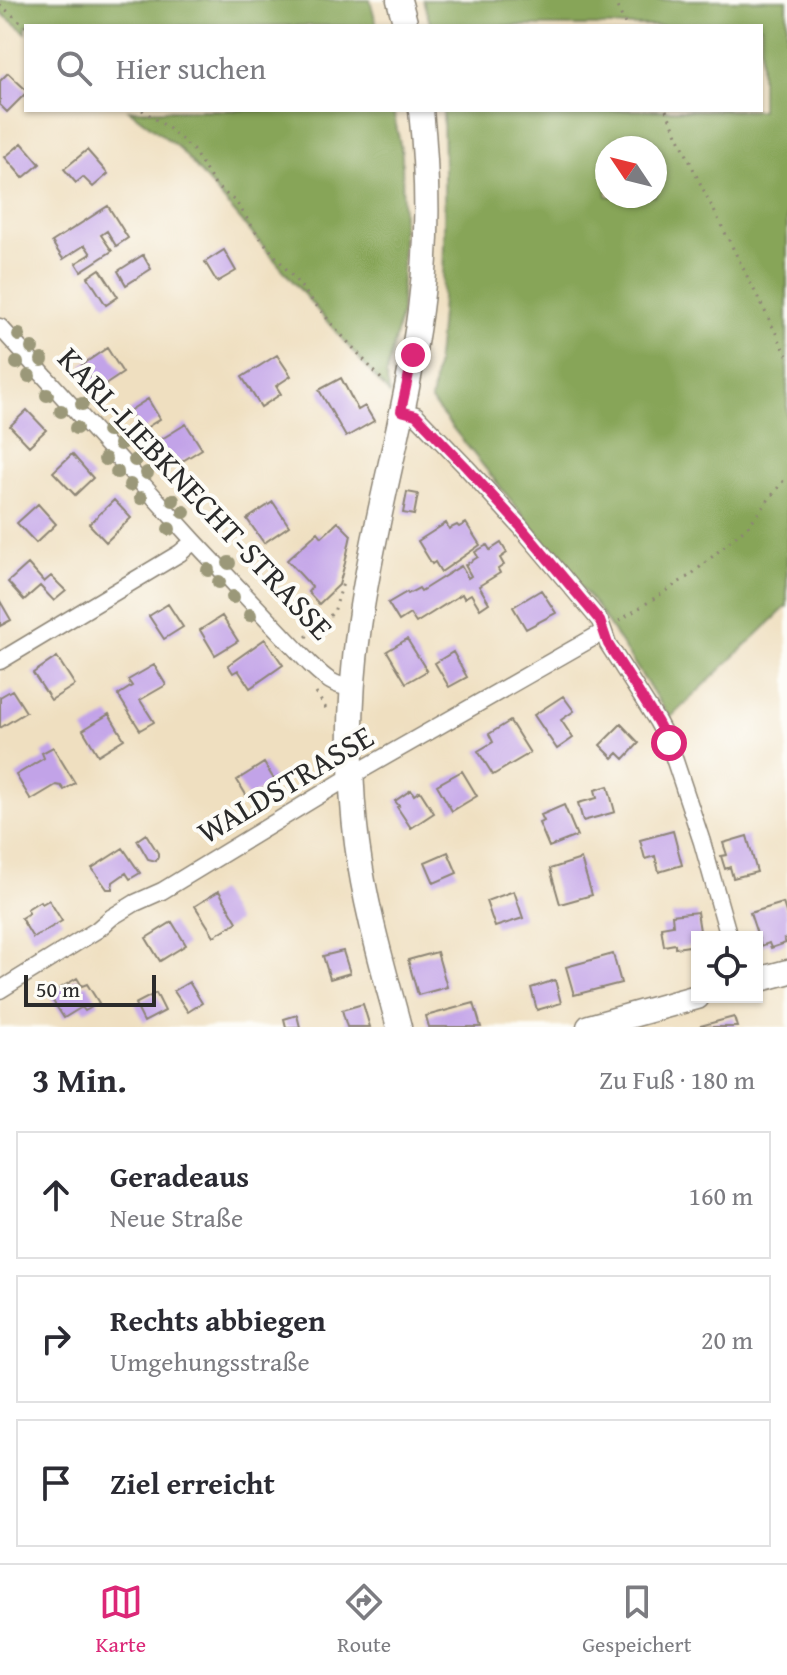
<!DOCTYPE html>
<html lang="de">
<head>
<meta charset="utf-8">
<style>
	:root { --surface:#fff; --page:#f2f2f3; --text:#2b2b33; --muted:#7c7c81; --line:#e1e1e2; --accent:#db2777 }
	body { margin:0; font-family:"Gentium Book Plus",serif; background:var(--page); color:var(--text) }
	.controls { position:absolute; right:24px; bottom:24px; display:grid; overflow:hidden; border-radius:0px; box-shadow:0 2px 6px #0004 }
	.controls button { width:72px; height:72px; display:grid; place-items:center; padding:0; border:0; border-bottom:2px solid var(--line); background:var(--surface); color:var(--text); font:40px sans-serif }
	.compass { position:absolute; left:595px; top:136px; width:72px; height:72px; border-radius:50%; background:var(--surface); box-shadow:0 2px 6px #0004; rotate:305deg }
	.scale { position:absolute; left:24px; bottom:20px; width:132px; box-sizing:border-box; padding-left:8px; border:4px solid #2b2b2b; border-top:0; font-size:22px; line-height:28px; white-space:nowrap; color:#2b2b2b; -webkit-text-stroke:6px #fdfcf7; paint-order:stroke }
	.stop { position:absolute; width:24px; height:24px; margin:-18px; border:6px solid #db2777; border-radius:50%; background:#fff }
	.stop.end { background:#db2777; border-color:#fff; box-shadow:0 2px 8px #0008 }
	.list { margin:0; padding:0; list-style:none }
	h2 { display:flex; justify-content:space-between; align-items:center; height:104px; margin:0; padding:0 32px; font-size:34px }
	h2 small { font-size:26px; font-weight:400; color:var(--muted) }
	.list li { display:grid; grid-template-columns:52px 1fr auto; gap:24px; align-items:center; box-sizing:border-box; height:128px; margin:0 16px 16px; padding:0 16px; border:2px solid var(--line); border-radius:0px }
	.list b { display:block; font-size:30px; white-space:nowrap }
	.list p { margin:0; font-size:26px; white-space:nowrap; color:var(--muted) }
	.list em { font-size:26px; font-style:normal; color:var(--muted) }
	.icon { flex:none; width:44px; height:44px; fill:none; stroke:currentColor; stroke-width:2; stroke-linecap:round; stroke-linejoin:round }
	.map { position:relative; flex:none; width:787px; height:1027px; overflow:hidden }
	.search { position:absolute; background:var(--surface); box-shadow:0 2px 6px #0004; left:24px; right:24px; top:24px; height:88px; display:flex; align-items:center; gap:20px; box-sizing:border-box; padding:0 28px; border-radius:0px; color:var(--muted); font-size:30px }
	.sheet { height:536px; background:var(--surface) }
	nav { display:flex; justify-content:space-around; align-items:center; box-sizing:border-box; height:112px; border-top:2px solid var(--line); background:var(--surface); font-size:22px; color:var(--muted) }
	nav a { display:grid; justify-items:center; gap:4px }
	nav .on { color:var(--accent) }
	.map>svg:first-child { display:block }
	.forest { fill:#87a559; stroke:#596842; stroke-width:2; fill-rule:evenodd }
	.building { fill:#c2a3e8 }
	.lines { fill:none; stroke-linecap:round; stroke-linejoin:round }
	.street-casing { stroke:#8d8576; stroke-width:19 }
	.secondary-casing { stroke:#8d8576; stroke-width:27 }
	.path { stroke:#8d8576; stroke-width:3; stroke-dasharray:2 6; stroke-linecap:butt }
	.street { stroke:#fff; stroke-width:16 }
	.secondary { stroke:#fff; stroke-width:24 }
	.tree { fill:#9b9879 }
	.route { stroke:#db2777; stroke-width:10 }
	.labels { text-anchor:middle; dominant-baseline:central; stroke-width:8; stroke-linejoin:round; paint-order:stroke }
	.street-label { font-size:32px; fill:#2b2b2b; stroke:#fdfcf7 }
</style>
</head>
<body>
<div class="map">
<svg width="787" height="1027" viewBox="0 0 787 1027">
	<rect width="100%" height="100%" fill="#fdfcf7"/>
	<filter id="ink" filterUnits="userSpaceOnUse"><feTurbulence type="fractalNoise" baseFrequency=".0125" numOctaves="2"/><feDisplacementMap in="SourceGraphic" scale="16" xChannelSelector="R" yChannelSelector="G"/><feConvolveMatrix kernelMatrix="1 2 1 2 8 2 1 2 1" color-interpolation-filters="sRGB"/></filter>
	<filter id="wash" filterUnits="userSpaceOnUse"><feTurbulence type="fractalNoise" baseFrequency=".006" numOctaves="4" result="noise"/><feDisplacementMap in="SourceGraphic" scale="32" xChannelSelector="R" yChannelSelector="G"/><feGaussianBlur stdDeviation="1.8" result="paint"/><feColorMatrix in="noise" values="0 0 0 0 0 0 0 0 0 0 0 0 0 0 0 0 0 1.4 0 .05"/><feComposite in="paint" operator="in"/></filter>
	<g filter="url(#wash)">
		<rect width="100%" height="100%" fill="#efdfc0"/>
		<path class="forest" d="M0,0H370L377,26H26V33L0,12Z
			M423,0H787V606L670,718L597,607L431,401C447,304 445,207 443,110H761V26H431ZM607,148H655V196H607Z
			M129,110H393L402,154L403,237L401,313L386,376L390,395L179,148Z"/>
		<g id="blocks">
			<path class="building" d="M8,73L26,90V93L7,112L0,105V81Z
				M22,143L40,164L23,178L5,157Z
				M87,150L108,174L93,187L83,177L76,183L64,169Z
				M108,206L128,238L116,246L107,231L101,235L112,251L81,271L76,263L91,254L85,245L63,259L52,242Z
				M224,250L236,271L217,282L205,262Z
				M143,255L151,269L126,285L118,271Z
				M100,269L118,297L106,305L88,277Z
				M107,348L123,373L99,389L82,365Z
				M277,355L291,376L276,386L281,394L261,407L242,377Z
				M341,378L358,410L365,406L374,421L346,437L319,390Z
				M148,399L160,419L141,431L129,411Z
				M27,410L46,430L29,446L10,426Z
				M186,424L202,449L173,467L157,442Z
				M72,454L93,478L75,495L53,472Z
				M407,492L418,494L414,515L403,513Z
				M114,500L131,518L106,542L89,524Z
				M273,502L289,526L264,543L247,519Z
				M38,504L56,524L36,543L17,523Z
				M338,522L351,535L345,563L339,585L319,604L308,592L312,587L287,560L318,532L322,537Z
				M446,523L449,529L457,525L459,527L466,523L480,545L441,572L435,562L432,564L418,541Z
				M501,543L507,553L500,558L504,565L498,569L500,573L479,586L489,603L480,609L471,594L464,598L462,594L416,623L410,614L399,621L388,603L407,592L408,594L419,588L421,591L461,566L468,578L471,576L465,565L478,557L475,552L487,545L490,550Z
				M28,564L44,582L51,576L66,591L54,601L40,586L24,600L8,582Z
				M541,590L556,613L526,629L513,607Z
				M0,601L11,620L0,626Z
				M168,604L183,627L164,639L149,616Z
				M222,616L238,641L215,655L200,630Z
				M265,639L283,665L250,688L238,670L233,673L228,665Z
				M407,639L427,671L406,683L387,651Z
				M453,652L467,677L449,687L435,663Z
				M57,657L75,685L51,700L33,673Z
				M154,665L166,685L140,700L154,722L140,730L118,695L132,686L128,680Z
				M12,690L26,712L0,728V697Z
				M563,696L574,711L561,720L573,738L557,749L534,715Z
				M109,714L124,739L98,755L83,730Z
				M510,721L530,753L493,775L478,751L493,742L489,734Z
				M621,724L639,743L624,759L618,753L613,758L600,745Z
				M53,747L75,783L64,790L61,786L56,785L31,800L16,775L44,758L42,753Z
				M264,763L275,781L248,798L237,780Z
				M462,771L477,796L452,811L437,785Z
				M608,786L615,812L583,821L578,803L597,798L595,790Z
				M411,790L414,795L420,791L434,813L411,828L397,807L399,806L395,801Z
				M564,805L577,836L549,847L539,823L544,821L541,815Z
				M673,831L682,865L659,872L655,856L645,859L640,840Z
				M146,834L158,853V857L156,861L148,859L137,840Z
				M747,836L757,872L733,878L730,867L725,869L721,856L727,855L723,843Z
				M123,848L140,873L130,879L126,873L113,882L112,889H107L92,868Z
				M448,852L457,873L434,883L425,862Z
				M581,859L592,895L560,904L550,869Z
				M219,891L237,922L214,936L195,906Z
				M514,891L523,918L495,927L486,901Z
				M49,900L62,921L33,938L21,918L29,913L27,909L40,901L42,904Z
				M783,903L787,915V938L784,939L786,943L771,948L769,943L761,946L750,913Z
				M697,912L701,937H697V945L675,948V944L664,946L661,927L673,925L672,915Z
				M172,922L186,945L160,961L146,938Z
				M343,951L350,973L330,979L323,956Z
				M437,952L447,987L418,995L408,960Z
				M613,954L621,983L574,995L566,967Z
				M77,978L82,986L87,984L99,1003L85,1011L82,1007L64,1018L49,995Z
				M555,980L561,1003L537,1010L531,988Z
				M189,982L202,1003L188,1012L174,991Z
				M156,993L165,1011L144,1022L135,1004Z
				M474,1003L481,1027H429L426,1016Z
				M363,1004L370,1027H347L342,1010Z
				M297,1015L300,1027H286L284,1019Z
				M734,1017L737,1027H700V1026Z"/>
		</g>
	</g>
	<g filter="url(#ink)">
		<use href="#blocks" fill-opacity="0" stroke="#8d8576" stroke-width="2"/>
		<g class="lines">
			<defs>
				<path id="street" d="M0,327L194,541L310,664C326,679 332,685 354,689
					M401,411L416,415L466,467L520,526L600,621L608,644L657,721L669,743L702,842L729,937
					M0,661L180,553L194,541
					M0,990L97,930L112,917L135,903L162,891L351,776L603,632"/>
				<path id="secondary" d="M399,0L406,26
					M757,980L787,972
					M399,1027C383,967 365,906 357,844C348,772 349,697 359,626C374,519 406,416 420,310C429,243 428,177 421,110
					M589,1027L697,997"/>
			</defs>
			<use href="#street" class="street-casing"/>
			<use href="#secondary" class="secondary-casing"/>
			<path class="path" d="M614,0L626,26
				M0,5L26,26
				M142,110L170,129L193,150L215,185L236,202L258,235L337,330L385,383
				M666,110L698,179L787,355
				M619,621L692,574L749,525L787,476
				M306,637L334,612L343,583L340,581
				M316,693L329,713"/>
			<use href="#street" class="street"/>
			<use href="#secondary" class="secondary"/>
		</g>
		<g class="tree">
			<circle cx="19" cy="335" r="7"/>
			<circle cx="32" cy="348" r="7"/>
			<circle cx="42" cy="360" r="7"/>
			<circle cx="17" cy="363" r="7"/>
			<circle cx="29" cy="376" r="7"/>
			<circle cx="47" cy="395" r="7"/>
			<circle cx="82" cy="404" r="7"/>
			<circle cx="61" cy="411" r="7"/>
			<circle cx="76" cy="428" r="7"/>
			<circle cx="108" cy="431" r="7"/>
			<circle cx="120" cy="444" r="7"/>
			<circle cx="105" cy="459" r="7"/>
			<circle cx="135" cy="460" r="7"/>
			<circle cx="117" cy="472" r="7"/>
			<circle cx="147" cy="473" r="7"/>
			<circle cx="130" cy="485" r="7"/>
			<circle cx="141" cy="498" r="7"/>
			<circle cx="173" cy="500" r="7"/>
			<circle cx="184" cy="512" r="7"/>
			<circle cx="169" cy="529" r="7"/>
			<circle cx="229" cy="563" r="7"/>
			<circle cx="208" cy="570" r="7"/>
			<circle cx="219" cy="582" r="7"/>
			<circle cx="233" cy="597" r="7"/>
			<circle cx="250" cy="615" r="7"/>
		</g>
	</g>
	<g class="lines" filter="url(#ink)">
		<path class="route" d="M413,355L401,411L416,415L466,467L520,526L600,621L608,644L657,721L669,743"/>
	</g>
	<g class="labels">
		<g class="street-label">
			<text transform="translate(196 493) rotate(47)">KARL-LIEBKNECHT-STRASSE</text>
			<text transform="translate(285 784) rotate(-31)">WALDSTRASSE</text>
		</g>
	</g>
</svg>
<div class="controls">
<button><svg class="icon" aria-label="locate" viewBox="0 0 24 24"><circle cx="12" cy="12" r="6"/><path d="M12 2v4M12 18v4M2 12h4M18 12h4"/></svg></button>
</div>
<svg class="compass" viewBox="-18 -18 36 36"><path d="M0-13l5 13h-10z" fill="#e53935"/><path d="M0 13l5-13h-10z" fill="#7c7c81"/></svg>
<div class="scale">50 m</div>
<div class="stop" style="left:669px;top:743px"></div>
<div class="stop end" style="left:413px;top:355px"></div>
<div class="search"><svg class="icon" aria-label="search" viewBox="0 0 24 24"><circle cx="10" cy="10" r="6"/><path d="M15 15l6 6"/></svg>Hier suchen</div>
</div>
<section class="sheet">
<h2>3 Min.<small>Zu Fuß · 180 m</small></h2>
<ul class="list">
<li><svg class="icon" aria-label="ahead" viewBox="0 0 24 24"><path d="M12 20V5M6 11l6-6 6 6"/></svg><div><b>Geradeaus</b><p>Neue Straße</p></div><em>160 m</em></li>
<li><svg class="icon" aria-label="right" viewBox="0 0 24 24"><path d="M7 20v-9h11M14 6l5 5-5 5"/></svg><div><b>Rechts abbiegen</b><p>Umgehungsstraße</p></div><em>20 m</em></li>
<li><svg class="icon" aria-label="arrive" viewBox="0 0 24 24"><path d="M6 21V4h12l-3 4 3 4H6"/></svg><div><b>Ziel erreicht</b></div></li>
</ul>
</section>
<nav>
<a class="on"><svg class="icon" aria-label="map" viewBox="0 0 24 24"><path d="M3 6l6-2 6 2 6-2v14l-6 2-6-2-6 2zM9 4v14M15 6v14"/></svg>Karte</a>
<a><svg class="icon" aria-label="directions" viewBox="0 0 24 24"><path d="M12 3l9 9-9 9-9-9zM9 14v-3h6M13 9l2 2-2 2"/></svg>Route</a>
<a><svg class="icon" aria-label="saved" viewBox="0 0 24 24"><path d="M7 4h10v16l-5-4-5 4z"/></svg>Gespeichert</a>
</nav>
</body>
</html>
